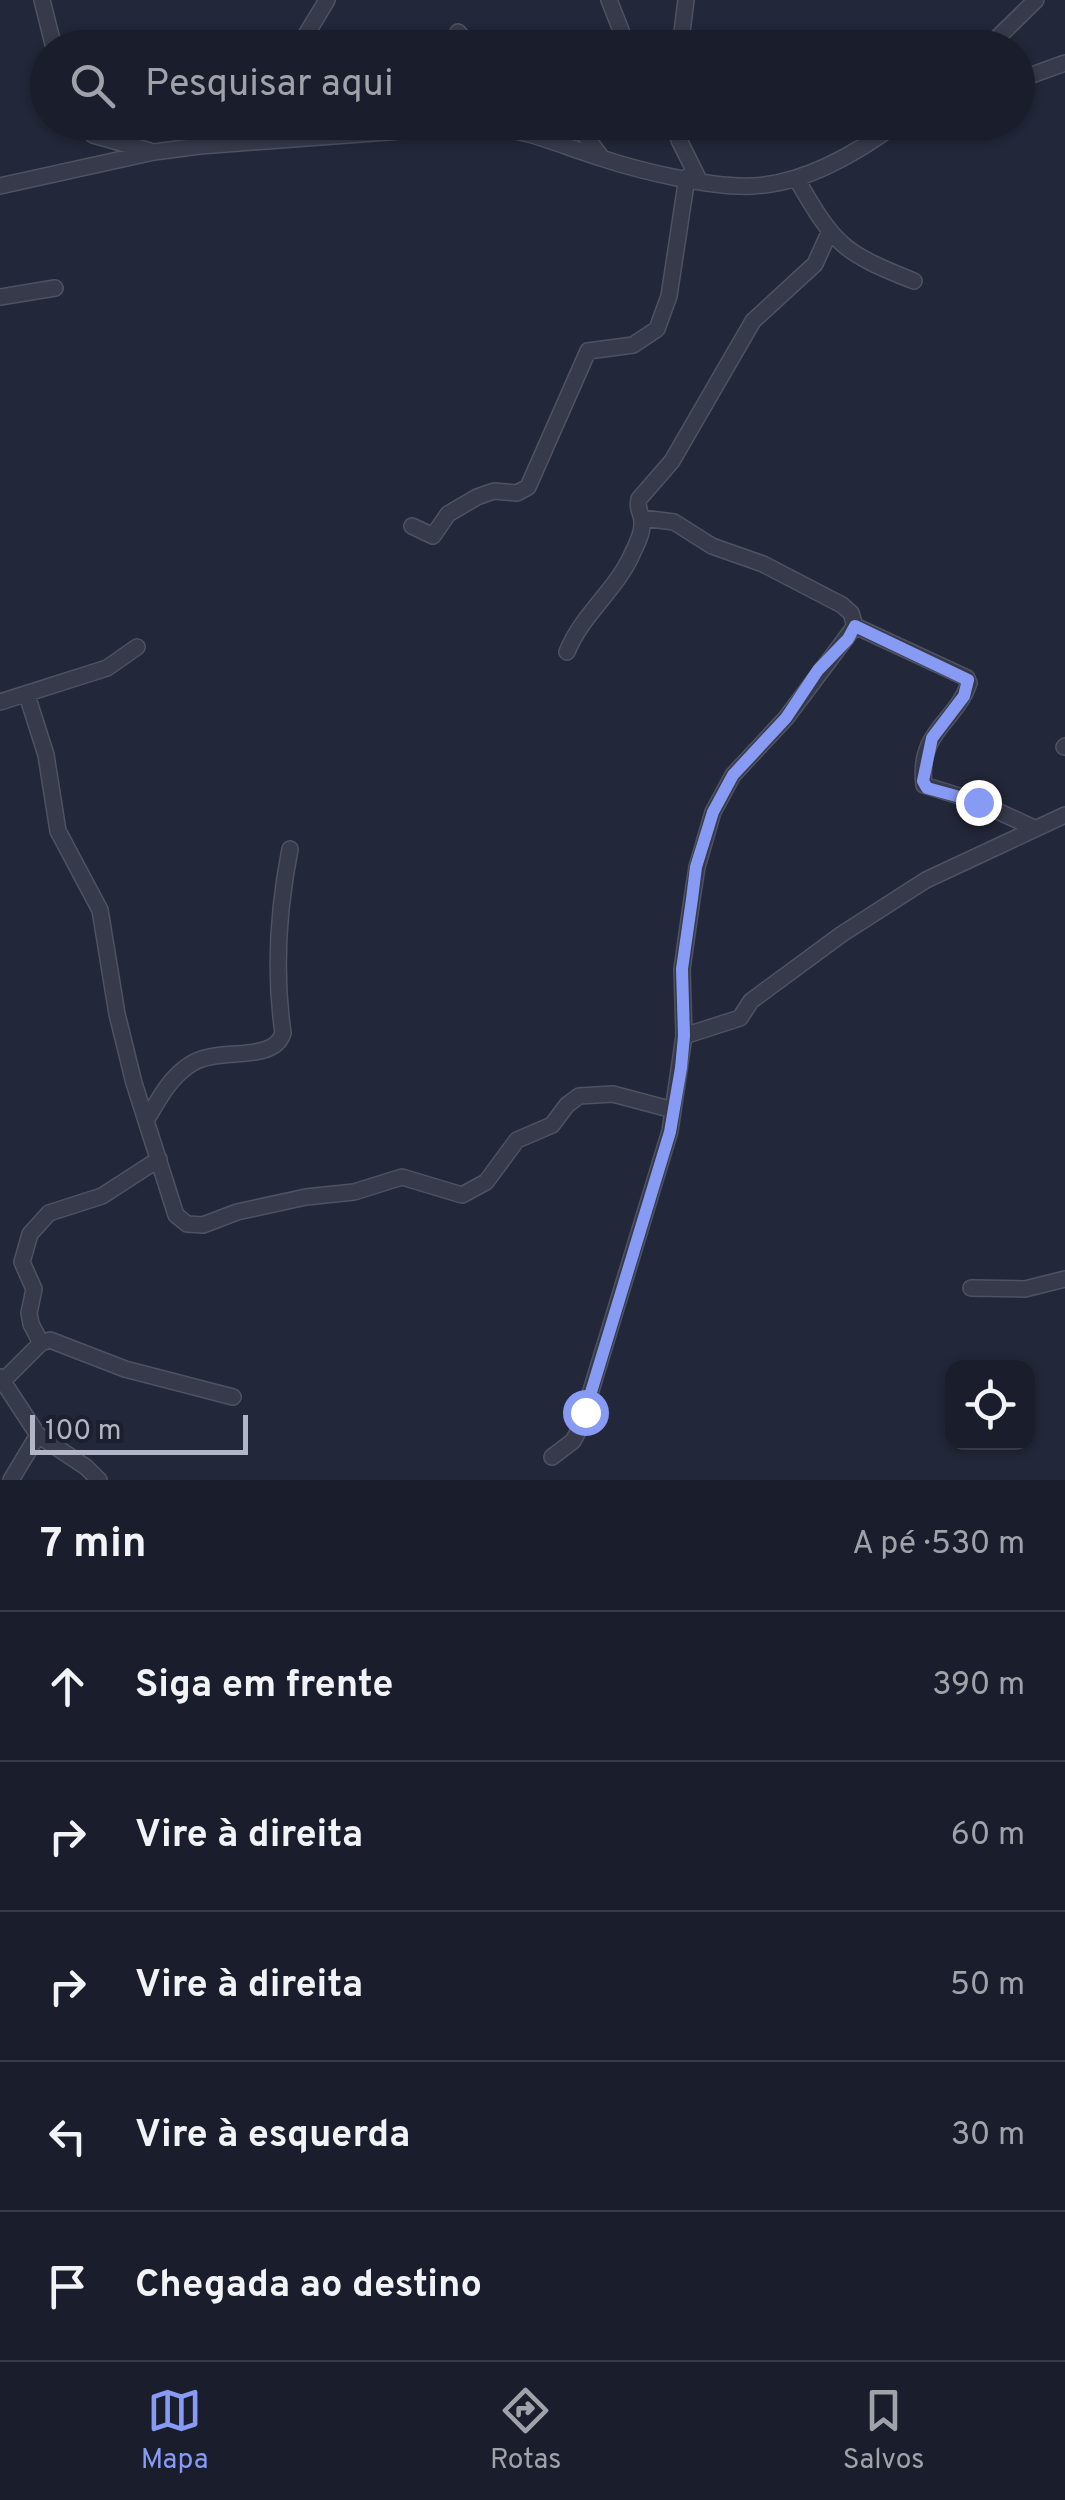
<!DOCTYPE html>
<html lang="pt">
<head>
<meta charset="utf-8">
<style>
	:root { --surface:#1a1d2b; --page:#272a37; --text:#f1f3f6; --muted:#9fa2a9; --line:#383b47; --accent:#879bf5 }
	body { margin:0; font-family:Overpass,sans-serif; background:var(--page); color:var(--text) }
	.controls { position:absolute; right:30px; bottom:30px; display:grid; overflow:hidden; border-radius:20px; box-shadow:0 2px 8px #0004 }
	.controls button { width:90px; height:90px; display:grid; place-items:center; padding:0; border:0; border-bottom:2px solid var(--line); background:var(--surface); color:var(--text); font:50px sans-serif }
	.scale { position:absolute; left:30px; bottom:25px; width:218px; box-sizing:border-box; padding-left:10px; border:5px solid #b1b5c6; border-top:0; font-size:28px; line-height:35px; white-space:nowrap; color:#b1b5c6; -webkit-text-stroke:8px #1b1f2e; paint-order:stroke }
	.stop { position:absolute; width:30px; height:30px; margin:-22px; border:8px solid #879bf5; border-radius:50%; background:#fff }
	.stop.end { background:#879bf5; border-color:#fff; box-shadow:0 2px 10px #0008 }
	.list { margin:0; padding:0; list-style:none }
	h2 { display:flex; justify-content:space-between; align-items:center; height:130px; margin:0; padding:0 40px; font-size:42px }
	h2 small { font-size:32px; font-weight:400; color:var(--muted) }
	.list li { display:grid; grid-template-columns:65px 1fr auto; gap:30px; align-items:center; box-sizing:border-box; height:150px; padding:0 40px; border-top:2px solid var(--line) }
	.list b { display:block; font-size:38px; white-space:nowrap }
	.list em { font-size:32px; font-style:normal; color:var(--muted) }
	.icon { flex:none; width:55px; height:55px; fill:none; stroke:currentColor; stroke-width:2; stroke-linecap:round; stroke-linejoin:round }
	.map { position:relative; flex:none; width:1065px; height:1480px; overflow:hidden }
	.search { position:absolute; background:var(--surface); box-shadow:0 2px 8px #0004; left:30px; right:30px; top:30px; height:110px; display:flex; align-items:center; gap:25px; box-sizing:border-box; padding:0 35px; border-radius:55px; color:var(--muted); font-size:38px }
	.sheet { height:880px; background:var(--surface) }
	nav { display:flex; justify-content:space-around; align-items:center; box-sizing:border-box; height:140px; border-top:2px solid var(--line); background:var(--surface); font-size:28px; color:var(--muted) }
	nav a { display:grid; justify-items:center; gap:5px }
	nav .on { color:var(--accent) }
	.map>svg:first-child { display:block }
	.lines { fill:none; stroke-linecap:round; stroke-linejoin:round }
	.minor-casing { stroke:#4e5261; stroke-width:18 }
	.minor { stroke:#363a4a; stroke-width:15 }
	.route { stroke:#879bf5; stroke-width:12 }
</style>
</head>
<body>
<div class="map">
<svg width="1065" height="1480" viewBox="0 0 1065 1480">
	<rect width="100%" height="100%" fill="#222739"/>
	<g class="lines">
		<defs>
			<path id="minor" d="M42,0L54,48
				M609,0L628,48
				M458,32L472,48
				M298,48L327,0
				M680,48L686,0
				M987,48L1036,0
				M1018,80L1065,63
				M84,122L93,135L150,151
				M229,122L237,143
				M575,122L602,158
				M674,122L679,140L699,180
				M796,178C835,245 841,252 914,281
				M0,186L154,152L200,146L482,125C525,129 560,145 601,158C640,171 711,188 752,186C805,184 857,153 899,122
				M0,297L55,288
				M642,518L674,522L712,546L763,564L842,605L851,613L855,626L967,678L969,683C957,721 917,731 924,785L978,802L1034,828
				M412,526L433,536L448,514L477,497L494,491L517,493L528,487L588,351L633,345L657,329L669,296L687,177
				M567,652C582,614 617,590 633,552C637,544 643,532 642,522C642,512 636,510 639,499L672,461L753,321L815,264L829,233
				M27,695L46,755L58,831L100,910L117,1014L134,1083L176,1215L187,1224L203,1225L237,1212L306,1197L354,1192L402,1177L462,1195L486,1182L517,1140L552,1125L567,1105L579,1096L613,1094L673,1110
				M0,702L107,668L137,647
				M1064,747L1065,746
				M684,1036L740,1018L751,1001L842,934L926,880L1065,815
				M147,1119C159,1099 170,1077 191,1064C218,1046 274,1064 283,1033C274,971 278,910 290,849
				M971,1288L1025,1289L1065,1279
				M41,1343L31,1324L29,1313L34,1289L22,1262L30,1234L49,1213L102,1196L159,1159
				M0,1377L38,1435L86,1467L99,1480
				M4,1380L41,1343L50,1340L125,1369L233,1397
				M552,1457L573,1441L579,1430L670,1131L684,1036L682,969L692,899L697,867L713,812L733,775L786,718L855,626
				M11,1480L38,1435"/>
		</defs>
		<use href="#minor" class="minor-casing"/>
		<use href="#minor" class="minor"/>
	</g>
	<g class="lines">
		<path class="route" d="M585,1412L670,1132L681,1068L684,1036L682,969L692,899L696,867L713,812L733,775L786,718L818,670L848,639L855,626L968,680L964,696L932,738L923,781L927,788L978,802"/>
	</g>
</svg>
<div class="controls">
<button><svg class="icon" aria-label="locate" viewBox="0 0 24 24"><circle cx="12" cy="12" r="6"/><path d="M12 2v4M12 18v4M2 12h4M18 12h4"/></svg></button>
</div>
<div class="scale">100 m</div>
<div class="stop" style="left:585px;top:1412px"></div>
<div class="stop end" style="left:978px;top:802px"></div>
<div class="search"><svg class="icon" aria-label="search" viewBox="0 0 24 24"><circle cx="10" cy="10" r="6"/><path d="M15 15l6 6"/></svg>Pesquisar aqui</div>
</div>
<section class="sheet">
<h2>7 min<small>A pé · 530 m</small></h2>
<ul class="list">
<li><svg class="icon" aria-label="ahead" viewBox="0 0 24 24"><path d="M12 20V5M6 11l6-6 6 6"/></svg><div><b>Siga em frente</b></div><em>390 m</em></li>
<li><svg class="icon" aria-label="right" viewBox="0 0 24 24"><path d="M7 20v-9h11M14 6l5 5-5 5"/></svg><div><b>Vire à direita</b></div><em>60 m</em></li>
<li><svg class="icon" aria-label="right" viewBox="0 0 24 24"><path d="M7 20v-9h11M14 6l5 5-5 5"/></svg><div><b>Vire à direita</b></div><em>50 m</em></li>
<li><svg class="icon" aria-label="left" viewBox="0 0 24 24"><path d="M17 20v-9H6M10 6l-5 5 5 5"/></svg><div><b>Vire à esquerda</b></div><em>30 m</em></li>
<li><svg class="icon" aria-label="arrive" viewBox="0 0 24 24"><path d="M6 21V4h12l-3 4 3 4H6"/></svg><div><b>Chegada ao destino</b></div></li>
</ul>
</section>
<nav>
<a class="on"><svg class="icon" aria-label="map" viewBox="0 0 24 24"><path d="M3 6l6-2 6 2 6-2v14l-6 2-6-2-6 2zM9 4v14M15 6v14"/></svg>Mapa</a>
<a><svg class="icon" aria-label="directions" viewBox="0 0 24 24"><path d="M12 3l9 9-9 9-9-9zM9 14v-3h6M13 9l2 2-2 2"/></svg>Rotas</a>
<a><svg class="icon" aria-label="saved" viewBox="0 0 24 24"><path d="M7 4h10v16l-5-4-5 4z"/></svg>Salvos</a>
</nav>
</body>
</html>
